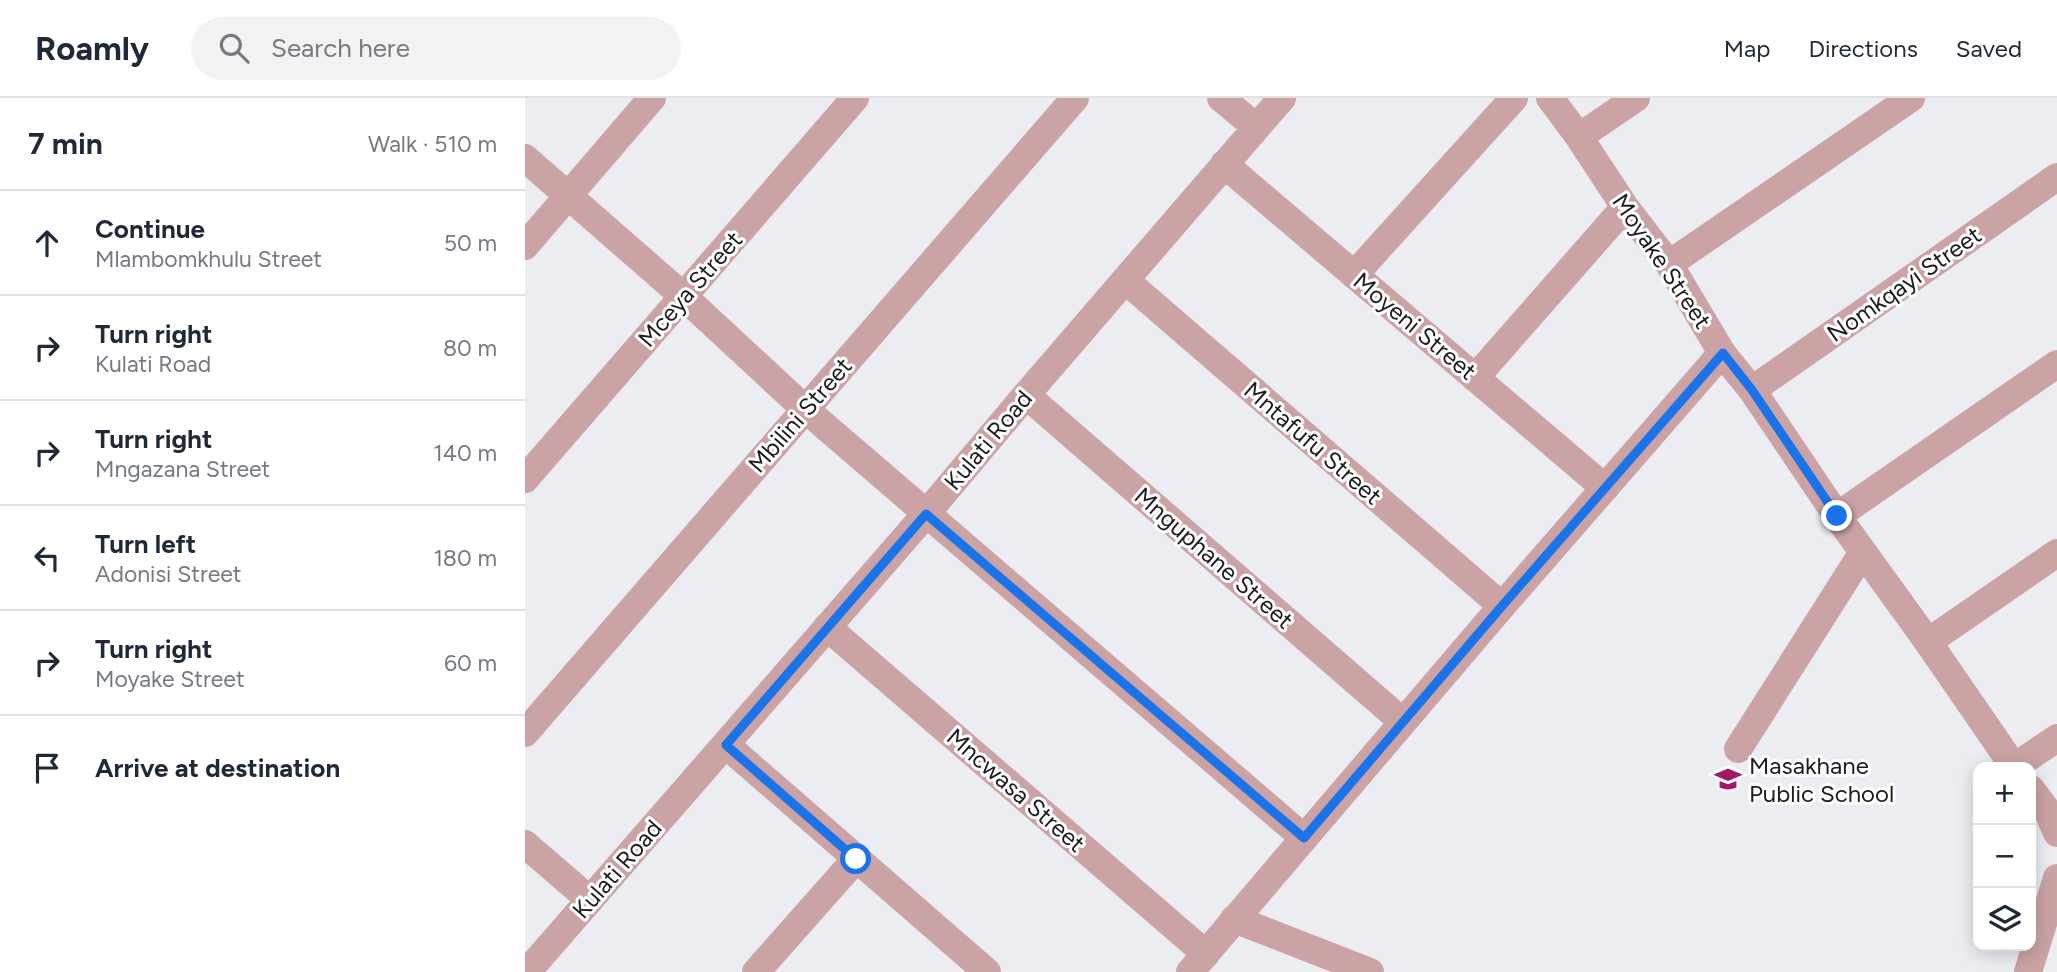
<!DOCTYPE html>
<html lang="en">
<head>
<meta charset="utf-8">
<style>
	:root { --surface:#fff; --page:#f2f2f3; --text:#1f2937; --muted:#747a83; --line:#e0e1e3 }
	body { margin:0; font-family:Figtree,sans-serif; background:var(--page); color:var(--text) }
	.controls { position:absolute; right:21px; bottom:21px; display:grid; overflow:hidden; border-radius:14px; box-shadow:0 4px 18px #0003 }
	.controls button { width:63px; height:63px; display:grid; place-items:center; padding:0; border:0; border-bottom:2px solid var(--line); background:var(--surface); color:var(--text); font:35px sans-serif }
	.stop { position:absolute; width:21px; height:21px; margin:-16px; border:5px solid #1a73e8; border-radius:50%; background:#fff }
	.stop.end { background:#1a73e8; border-color:#fff; box-shadow:0 2px 7px #0008 }
	.list { margin:0; padding:0; list-style:none }
	h2 { display:flex; justify-content:space-between; align-items:center; height:91px; margin:0; padding:0 28px; font-size:30px }
	h2 small { font-size:23px; font-weight:400; color:var(--muted) }
	.list li { display:grid; grid-template-columns:46px 1fr auto; gap:21px; align-items:center; box-sizing:border-box; height:105px; padding:0 28px; border-top:2px solid var(--line) }
	.list b { display:block; font-size:26px; white-space:nowrap }
	.list p { margin:0; font-size:23px; white-space:nowrap; color:var(--muted) }
	.list em { font-size:23px; font-style:normal; color:var(--muted) }
	.icon { flex:none; width:38px; height:38px; fill:none; stroke:currentColor; stroke-width:2; stroke-linecap:round; stroke-linejoin:round }
	.map { position:relative; flex:none; width:1532px; height:874px; overflow:hidden }
	header { display:flex; align-items:center; gap:42px; box-sizing:border-box; height:98px; padding:0 35px; background:var(--surface); border-bottom:2px solid var(--line) }
	header strong { font-size:33px }
	nav { display:flex; gap:38px; margin-inline-start:auto; font-size:24px }
	.search { width:490px; height:63px; background:var(--page); display:flex; align-items:center; gap:18px; box-sizing:border-box; padding:0 24px; border-radius:38px; color:var(--muted); font-size:26px }
	main { display:flex }
	aside { flex:1; background:var(--surface) }
	.map>svg:first-child { display:block }
	.lines { fill:none; stroke-linecap:round; stroke-linejoin:round }
	.minor { stroke:#cba3a5; stroke-width:28 }
	.route { stroke:#1a73e8; stroke-width:9 }
	.labels { text-anchor:middle; dominant-baseline:central; stroke-width:6; stroke-linejoin:round; paint-order:stroke }
	.street-label { font-size:24px; fill:#1c1b1e; stroke:#fff }
	.poi-label { font-size:24px; fill:#1c1b1e; stroke:#fff; text-anchor:start }
</style>
</head>
<body>
<header>
<strong>Roamly</strong>
<div class="search"><svg class="icon" aria-label="search" viewBox="0 0 24 24"><circle cx="10" cy="10" r="6"/><path d="M15 15l6 6"/></svg>Search here</div>
<nav><a>Map</a><a>Directions</a><a>Saved</a></nav>
</header>
<main>
<aside>
<h2>7 min<small>Walk · 510 m</small></h2>
<ul class="list">
<li><svg class="icon" aria-label="ahead" viewBox="0 0 24 24"><path d="M12 20V5M6 11l6-6 6 6"/></svg><div><b>Continue</b><p>Mlambomkhulu Street</p></div><em>50 m</em></li>
<li><svg class="icon" aria-label="right" viewBox="0 0 24 24"><path d="M7 20v-9h11M14 6l5 5-5 5"/></svg><div><b>Turn right</b><p>Kulati Road</p></div><em>80 m</em></li>
<li><svg class="icon" aria-label="right" viewBox="0 0 24 24"><path d="M7 20v-9h11M14 6l5 5-5 5"/></svg><div><b>Turn right</b><p>Mngazana Street</p></div><em>140 m</em></li>
<li><svg class="icon" aria-label="left" viewBox="0 0 24 24"><path d="M17 20v-9H6M10 6l-5 5 5 5"/></svg><div><b>Turn left</b><p>Adonisi Street</p></div><em>180 m</em></li>
<li><svg class="icon" aria-label="right" viewBox="0 0 24 24"><path d="M7 20v-9h11M14 6l5 5-5 5"/></svg><div><b>Turn right</b><p>Moyake Street</p></div><em>60 m</em></li>
<li><svg class="icon" aria-label="arrive" viewBox="0 0 24 24"><path d="M6 21V4h12l-3 4 3 4H6"/></svg><div><b>Arrive at destination</b></div></li>
</ul>
</aside>
<div class="map">
<svg width="1532" height="874" viewBox="0 0 1532 874">
	<rect width="100%" height="100%" fill="#ececf3"/>
	<g class="lines">
		<path class="minor" d="M696,0L731,29
			M1025,0L1054,39L1100,109L1144,166L1197,255L1227,292L1312,418L1403,544L1489,669L1532,640
			M1054,39L1111,0
			M0,60L158,198L280,311L779,740
			M699,66L1080,390
			M0,148L127,0
			M1144,166L1386,0
			M829,177L989,0
			M600,182L977,508
			M950,280L1100,109
			M1227,292L1532,79
			M501,297L878,624
			M0,381L330,0
			M1312,418L1532,266
			M302,529L681,856
			M1403,544L1532,455
			M0,635L550,0
			M201,647L462,874
			M1213,651L1338,454
			M1506,691L1523,714L1532,735
			M0,746L65,802
			M709,821L845,874
			M2,874L401,416L501,297L757,0
			M231,874L331,761
			M665,874L977,508L1197,255
			M1503,874L1532,780"/>
	</g>
	<g class="lines">
		<path class="route" d="M331,761L201,647L401,416L779,740L977,508L1198,255L1227,292L1312,418"/>
	</g>
	<defs>
		<symbol id="school-bare" viewBox="-9 -9 18 18"><path d="M0-5L7-2L0 1L-7-2ZM-4 1L0 2.5L4 1V4Q0 6-4 4Z" fill="#a11863" stroke="#fff" stroke-width="2.5" paint-order="stroke"/></symbol>
	</defs>
	<g fill-rule="evenodd">
		<use href="#school-bare" x="1184" y="662" width="38" height="38"/>
	</g>
	<g class="labels">
		<g class="street-label">
			<text transform="translate(1137 163) rotate(56)">Moyake Street</text>
			<text transform="translate(1379 186) rotate(-35)">Nomkqayi Street</text>
			<text transform="translate(165 191) rotate(-49)">Mceya Street</text>
			<text transform="translate(890 228) rotate(40)">Moyeni Street</text>
			<text transform="translate(275 317) rotate(-49)">Mbilini Street</text>
			<text transform="translate(463 342) rotate(-50)">Kulati Road</text>
			<text transform="translate(788 345) rotate(41)">Mntafufu Street</text>
			<text transform="translate(689 460) rotate(41)">Mnguphane Street</text>
			<text transform="translate(491 692) rotate(41)">Mncwasa Street</text>
			<text transform="translate(92 771) rotate(-49)">Kulati Road</text>
		</g>
		<g class="poi-label">
			<text x="1224" y="667">Masakhane<tspan x="1224" dy="28">Public School</tspan></text>
		</g>
	</g>
</svg>
<div class="controls">
<button>+</button>
<button>−</button>
<button><svg class="icon" aria-label="layers" viewBox="0 0 24 24"><path d="M12 4l9 5-9 5-9-5zM3 14l9 5 9-5"/></svg></button>
</div>
<div class="stop" style="left:331px;top:761px"></div>
<div class="stop end" style="left:1312px;top:418px"></div>
</div>
</main>
</body>
</html>
